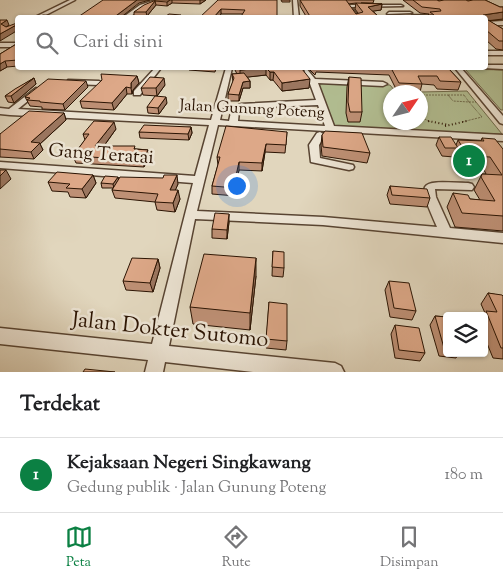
<!DOCTYPE html>
<html lang="id">
<head>
<meta charset="utf-8">
<style>
	:root { --surface:#fff; --page:#f2f2f2; --text:#202124; --muted:#757577; --line:#e0e0e0; --accent:#0b8043 }
	body { margin:0; font-family:"Sorts Mill Goudy",serif; background:var(--page); color:var(--text) }
	.controls { position:absolute; right:15px; bottom:15px; display:grid; overflow:hidden; border-radius:5px; box-shadow:0 1px 4px #0004 }
	.controls button { width:45px; height:45px; display:grid; place-items:center; padding:0; border:0; border-bottom:1px solid var(--line); background:var(--surface); color:var(--text); font:25px sans-serif }
	.compass { position:absolute; left:383px; top:85px; width:45px; height:45px; border-radius:50%; background:var(--surface); box-shadow:0 1px 4px #0004; rotate:55deg }
	.you { position:absolute; left:236px; top:185px; width:18px; height:18px; margin:-12px; border:4px solid #fff; border-radius:50%; background:#1a73e8; box-shadow:0 0 0 8px #1a73e833 }
	.badge { display:grid; place-items:center; width:32px; height:32px; border-radius:50%; background:var(--accent); color:#fff; font-size:16px; font-weight:700 }
	.pin { position:absolute; translate:-50% -50%; border:2px solid #fff; box-shadow:0 1px 5px #0006 }
	.list { margin:0; padding:0; list-style:none }
	h2 { display:flex; justify-content:space-between; align-items:center; height:65px; margin:0; padding:0 20px; font-size:21px }
	h2 small { font-size:16px; font-weight:400; color:var(--muted) }
	.list li { display:grid; grid-template-columns:32px 1fr auto; gap:15px; align-items:center; box-sizing:border-box; height:75px; padding:0 20px; border-top:1px solid var(--line) }
	.list b { display:block; font-size:19px; white-space:nowrap }
	.list p { margin:0; font-size:16px; white-space:nowrap; color:var(--muted) }
	.list em { font-size:16px; font-style:normal; color:var(--muted) }
	.icon { flex:none; width:28px; height:28px; fill:none; stroke:currentColor; stroke-width:2; stroke-linecap:round; stroke-linejoin:round }
	.map { position:relative; flex:none; width:503px; height:372px; overflow:hidden }
	.search { position:absolute; background:var(--surface); box-shadow:0 1px 4px #0004; left:15px; right:15px; top:15px; height:55px; display:flex; align-items:center; gap:12px; box-sizing:border-box; padding:0 18px; border-radius:5px; color:var(--muted); font-size:19px }
	.sheet { height:140px; background:var(--surface) }
	nav { display:flex; justify-content:space-around; align-items:center; box-sizing:border-box; height:70px; border-top:1px solid var(--line); background:var(--surface); font-size:14px; color:var(--muted) }
	nav a { display:grid; justify-items:center; gap:2px }
	nav .on { color:var(--accent) }
	.map>svg:first-child { display:block }
	.green { fill:#b2be92; stroke:#6e694a }
	.lines { fill:none; stroke-linecap:round; stroke-linejoin:round }
	.minor-casing { stroke:#584432; stroke-width:3 }
	.path-far1 { stroke:#2b1403; stroke-width:1; stroke-dasharray:0.5 1; stroke-linecap:butt }
	.path { stroke:#2b1403; stroke-width:2; stroke-dasharray:1 2.5; stroke-linecap:butt }
	.minor { fill:#ece4d4; fill-rule:evenodd }
	.wall { fill:#be9075; stroke:#2b1403; fill-rule:evenodd }
	.shaded-wall { fill:#9b765f; stroke:#2b1403 }
	.building { fill:#dda888; stroke:#2b1403 }
	.labels { text-anchor:middle; dominant-baseline:central; stroke-width:5; stroke-linejoin:round; paint-order:stroke }
	.far-street-label { font-size:16px; fill:#2b1403; stroke:#ece4d4 }
	.street-label { font-size:19px; fill:#2b1403; stroke:#ece4d4 }
	.near-street-label { font-size:22px; fill:#2b1403; stroke:#ece4d4 }
</style>
</head>
<body>
<div class="map">
<svg width="503" height="372" viewBox="0 0 503 372">
	<rect width="100%" height="100%" fill="#e1d6bd"/>
	<filter id="stains"><feTurbulence type="fractalNoise" baseFrequency=".004" numOctaves="4"/><feColorMatrix values="0 0 0 0 .2 0 0 0 0 .09 0 0 0 0 .02 0 0 0 .5 -.17"/></filter>
	<radialGradient id="worn" r=".72"><stop offset=".6" stop-color="#630" stop-opacity="0"/><stop offset="1" stop-color="#630" stop-opacity=".3"/></radialGradient>
	<path class="green" d="M465,69L503,70V110H501Z
		M318,83L390,85L395,91L405,92H390V122H420V92L467,91L502,134L335,127Z"/>
	<g class="lines">
		<defs>
			<path id="minor" d="M70,0H75L40,18H33Z
				M156,0H162L144,7L128,18H122L140,5Z
				M293,0H297L299,18H294Z
				M345,5H401L403,6L351,7L360,18H355Z
				M389,12H410L412,13L387,14Z
				M413,15L435,16L437,17H411Z
				M503,21V25H486V22Z
				M0,43H18V47H0Z
				M486,51H503V55H486Z
				M486,65H503V69L484,68Z
				M155,68H161L140,95H134V91Z
				M226,68H232L220,120L229,121L232,108L241,104L316,100L309,81L300,68H306L315,79L383,82L387,84L383,86L318,83L334,126L503,135V141L218,125L197,211L323,217L437,227C416,179 417,181 468,183L472,184L474,187L472,190L435,189L436,197L450,228L503,233V243L323,225L195,219L169,346L335,363L341,366L344,372H253L165,362L163,372H145L148,360L0,344V328L152,344L193,183L0,168V162L195,176L209,125L10,115L0,114V108L9,109L36,88L40,90L39,92L18,109L211,120ZM318,105L325,126L238,121L239,111L243,108Z
				M455,68H461L503,116V124L500,123Z
				M68,80L99,81L103,83L99,85L71,84H68Z
				M320,132L325,135L319,145L320,158L353,165L354,167L353,169L349,170L311,162L309,145L317,133Z"/>
		</defs>
		<use href="#minor" class="minor-casing"/>
		<path class="path-far1" d="M390,95H387L390,98
			M420,95H448
			M448,95H464L469,102L453,101Z
			M469,102H476
			M420,117L431,122
			M462,122L482,117L469,102"/>
		<path class="path" d="M428,121L449,125
			M445,126L467,121"/>
		<use href="#minor" class="minor"/>
	</g>
	<path class="wall" d="M156,0H206L200,4L172,3L167,6L156,5L147,16H134V12Z
		M218,0H277L243,14H221Z
		M281,0H290V2H282Z
		M300,0H374L373,3H361L382,4L381,10L373,11L380,18H307L300,6ZM356,3L355,9L358,13L356,14L348,4Z
		M403,0H437L439,1L438,0H485L500,7H503V19L489,21L503,29V50L496,49L486,40V18H427L428,15L429,14L420,13Z
		M18,43V66L7,67L0,71V54Z
		M189,68H216L215,72L189,70Z
		M234,68H304V72L309,88L282,91L273,80H270L266,75L247,77L250,81V88H243L239,101H228V94L233,82L232,74H237Z
		M308,68H448L461,82L458,90L437,89L434,85L422,84L420,92L397,91L389,75L316,72L315,75Z
		M137,76L139,83L133,90L132,94H127L114,110L82,108L80,101Z
		M349,77L362,112L360,122H348L346,113L347,87Z
		M34,78L36,84L14,103L8,102L5,96Z
		M165,85L157,96L143,95L141,88Z
		M88,87L65,110L42,109V107L30,106L25,97Z
		M167,103L159,114L148,113L147,107Z
		M64,113L66,120L40,144L43,150L34,159L0,157V134Z
		M191,127L192,133L189,140L140,138L139,132Z
		M116,129L104,146L148,150L149,157L144,167L76,163L73,156L85,140L83,134Z
		M287,132L285,153L265,152L262,171L239,170L237,180L238,188L236,196L212,194V186L218,165L217,157Z
		M322,135L370,153L367,163L322,156L321,145Z
		M439,137L456,145L458,140L481,141L482,138L503,149V231L455,227L447,207L453,193L470,199L480,200L474,190L482,174H486L484,170L462,169L454,156V157L442,156L436,145Z
		M93,175L96,183L86,198L70,197L68,192L52,191L48,182Z
		M118,180L178,184L175,190L180,199L175,212L157,210L155,202L115,198L112,190L113,188H102L101,183Z
		M390,186L430,198L427,207L390,204L387,195Z
		M229,222L227,239L212,238V229Z
		M273,251L284,268L283,277L272,276Z
		M158,259L160,268L153,292L126,290L123,281Z
		M256,276L250,330L193,324L190,307Z
		M389,281L416,311L412,320L390,317L385,290Z
		M488,293L503,296V359L493,358L484,336V316H483L485,313L481,304Z
		M269,302L287,341L286,350L266,348Z
		M435,316L447,317V353H459L456,358L439,356L430,325Z
		M395,325L425,353L420,361L395,358L391,334Z"/>
	<path class="shaded-wall" d="M137,0H150L139,3L120,18H113Z
		M170,0H172V3L167,6V2Z
		M200,0H206L200,4Z
		M155,1L156,5L147,16L146,12Z
		M382,4L381,10L367,12L368,7Z
		M221,9V14L218,18H213Z
		M503,12V19L486,21L483,15Z
		M7,20L9,25L3,29L1,24Z
		M18,24V30L0,41V34Z
		M5,61L7,67L0,71V64Z
		M266,68V75L240,78V70Z
		M270,72H274L273,80H270Z
		M137,76L139,83L133,90L132,94L131,88V83Z
		M34,78L36,84L14,103L11,96Z
		M164,78L165,85L157,96L156,88Z
		M310,79L309,88L282,91V83Z
		M86,81L88,87L65,110L63,104Z
		M250,81V88H243L239,101V95L243,82Z
		M126,87L127,94L114,110L112,103Z
		M166,97L167,103L159,114L158,108Z
		M64,113L66,120L40,144L43,150L34,159L31,152V142Z
		M114,122L116,129L98,154L95,146Z
		M191,127L192,133L189,140L188,134Z
		M266,144L265,152L262,171V163Z
		M148,150L149,157L144,167L142,160Z
		M239,162V170L235,188V180Z
		M6,170L11,179L0,189V176Z
		M93,175L96,183L86,198L82,189Z
		M177,175L178,184L172,198L170,190Z
		M118,177L119,182L114,189L113,184Z
		M238,180V188L236,196V188Z
		M178,190L180,199L175,212L173,203Z
		M229,214V222L227,239V230Z
		M256,258V276L250,330V313Z
		M158,259L160,268L153,292L150,283Z"/>
	<path class="building" d="M103,0H137L113,18H37L43,15L78,17Z
		M156,0H170L167,2L155,1L146,12H134L144,5Z
		M218,0H277V18H240L245,10L221,9L213,18H199Z
		M300,0H346L356,14L363,12L356,3L382,4L368,7L380,18H311Z
		M413,0H437L439,1L444,0H466L468,1L473,0H485L500,7H503V12L483,15L485,18H431L428,15H434L430,12L441,11L440,9L422,7Z
		M169,14L181,15L177,18H163Z
		M486,18L488,20L503,29V41H499L486,30Z
		M0,20H7L1,24L6,27L17,23L18,21V24L0,34Z
		M18,43V60L5,61L0,64V54Z
		M238,68H264L240,70Z
		M266,68H304V69H302L310,79L282,83L274,72H270Z
		M391,68H448L461,82L440,81L437,76H418L422,84L399,83Z
		M244,73L250,81L243,82L239,95L228,94L234,78L232,74Z
		M101,74L137,76L131,83V88L126,87L112,103L80,101L102,80Z
		M150,77L164,78L156,88H141Z
		M349,77L361,78L362,112H350L348,102Z
		M34,78L11,96H5L15,89Z
		M48,79L86,81L63,104L40,102V101L27,100L30,98L25,97Z
		M155,96L166,97L158,108L147,107Z
		M29,111L64,113L31,142L40,143L31,152L0,149V134Z
		M94,121L114,122L95,146H135L134,149L148,150L142,160L73,156L89,134H83Z
		M144,125L191,127L188,134L139,132Z
		M226,126L287,132L286,145L266,144L262,163L239,162L235,180H238L236,188L212,186L220,157H217Z
		M325,131L362,133L370,153L323,147L322,135Z
		M439,137H451L458,148H445Z
		M482,138L495,139L503,149V216L462,213L453,193L468,195L470,199L495,201L481,177L482,174L502,175L490,157L468,156L458,140L484,141Z
		M0,170H6L0,176Z
		M57,172L93,175L82,189L66,188L70,184L48,182Z
		M164,175H177L170,190H178L173,203L155,202L158,194L112,190L120,177L163,178Z
		M105,176L118,177L113,184L101,183Z
		M390,186L427,189L430,198L392,195Z
		M215,213L229,214L227,230L212,229Z
		M273,251L284,252V268L272,267Z
		M204,254L256,258L250,313L190,307Z
		M132,258L158,259L150,283L123,281Z
		M389,281L409,283L416,311L394,308Z
		M488,293L502,295L503,296V348H501L486,311L497,312Z
		M269,302L287,304V341L266,339Z
		M435,316L447,317V348H444Z
		M395,325L419,328L425,353L399,350Z
		M85,369L115,372H83Z"/>
	<g class="labels">
		<g class="far-street-label">
			<text transform="translate(252 110) rotate(3)">Jalan Gunung Poteng</text>
		</g>
		<g class="street-label">
			<text transform="translate(101 155) rotate(4)">Gang Teratai</text>
		</g>
		<g class="near-street-label">
			<text transform="translate(170 331) rotate(6)">Jalan Dokter Sutomo</text>
		</g>
	</g>
	<rect width="100%" height="100%" filter="url(#stains)"/>
	<rect width="100%" height="100%" fill="url(#worn)"/>
</svg>
<div class="controls">
<button><svg class="icon" aria-label="layers" viewBox="0 0 24 24"><path d="M12 4l9 5-9 5-9-5zM3 14l9 5 9-5"/></svg></button>
</div>
<svg class="compass" viewBox="-18 -18 36 36"><path d="M0-13l5 13h-10z" fill="#e53935"/><path d="M0 13l5-13h-10z" fill="#757577"/></svg>
<div class="you"></div>
<div class="pin badge" style="left:469px;top:161px">1</div>
<div class="search"><svg class="icon" aria-label="search" viewBox="0 0 24 24"><circle cx="10" cy="10" r="6"/><path d="M15 15l6 6"/></svg>Cari di sini</div>
</div>
<section class="sheet">
<h2>Terdekat<small></small></h2>
<ul class="list">
<li><span class="badge">1</span><div><b>Kejaksaan Negeri Singkawang</b><p>Gedung publik · Jalan Gunung Poteng</p></div><em>180 m</em></li>
</ul>
</section>
<nav>
<a class="on"><svg class="icon" aria-label="map" viewBox="0 0 24 24"><path d="M3 6l6-2 6 2 6-2v14l-6 2-6-2-6 2zM9 4v14M15 6v14"/></svg>Peta</a>
<a><svg class="icon" aria-label="directions" viewBox="0 0 24 24"><path d="M12 3l9 9-9 9-9-9zM9 14v-3h6M13 9l2 2-2 2"/></svg>Rute</a>
<a><svg class="icon" aria-label="saved" viewBox="0 0 24 24"><path d="M7 4h10v16l-5-4-5 4z"/></svg>Disimpan</a>
</nav>
</body>
</html>
